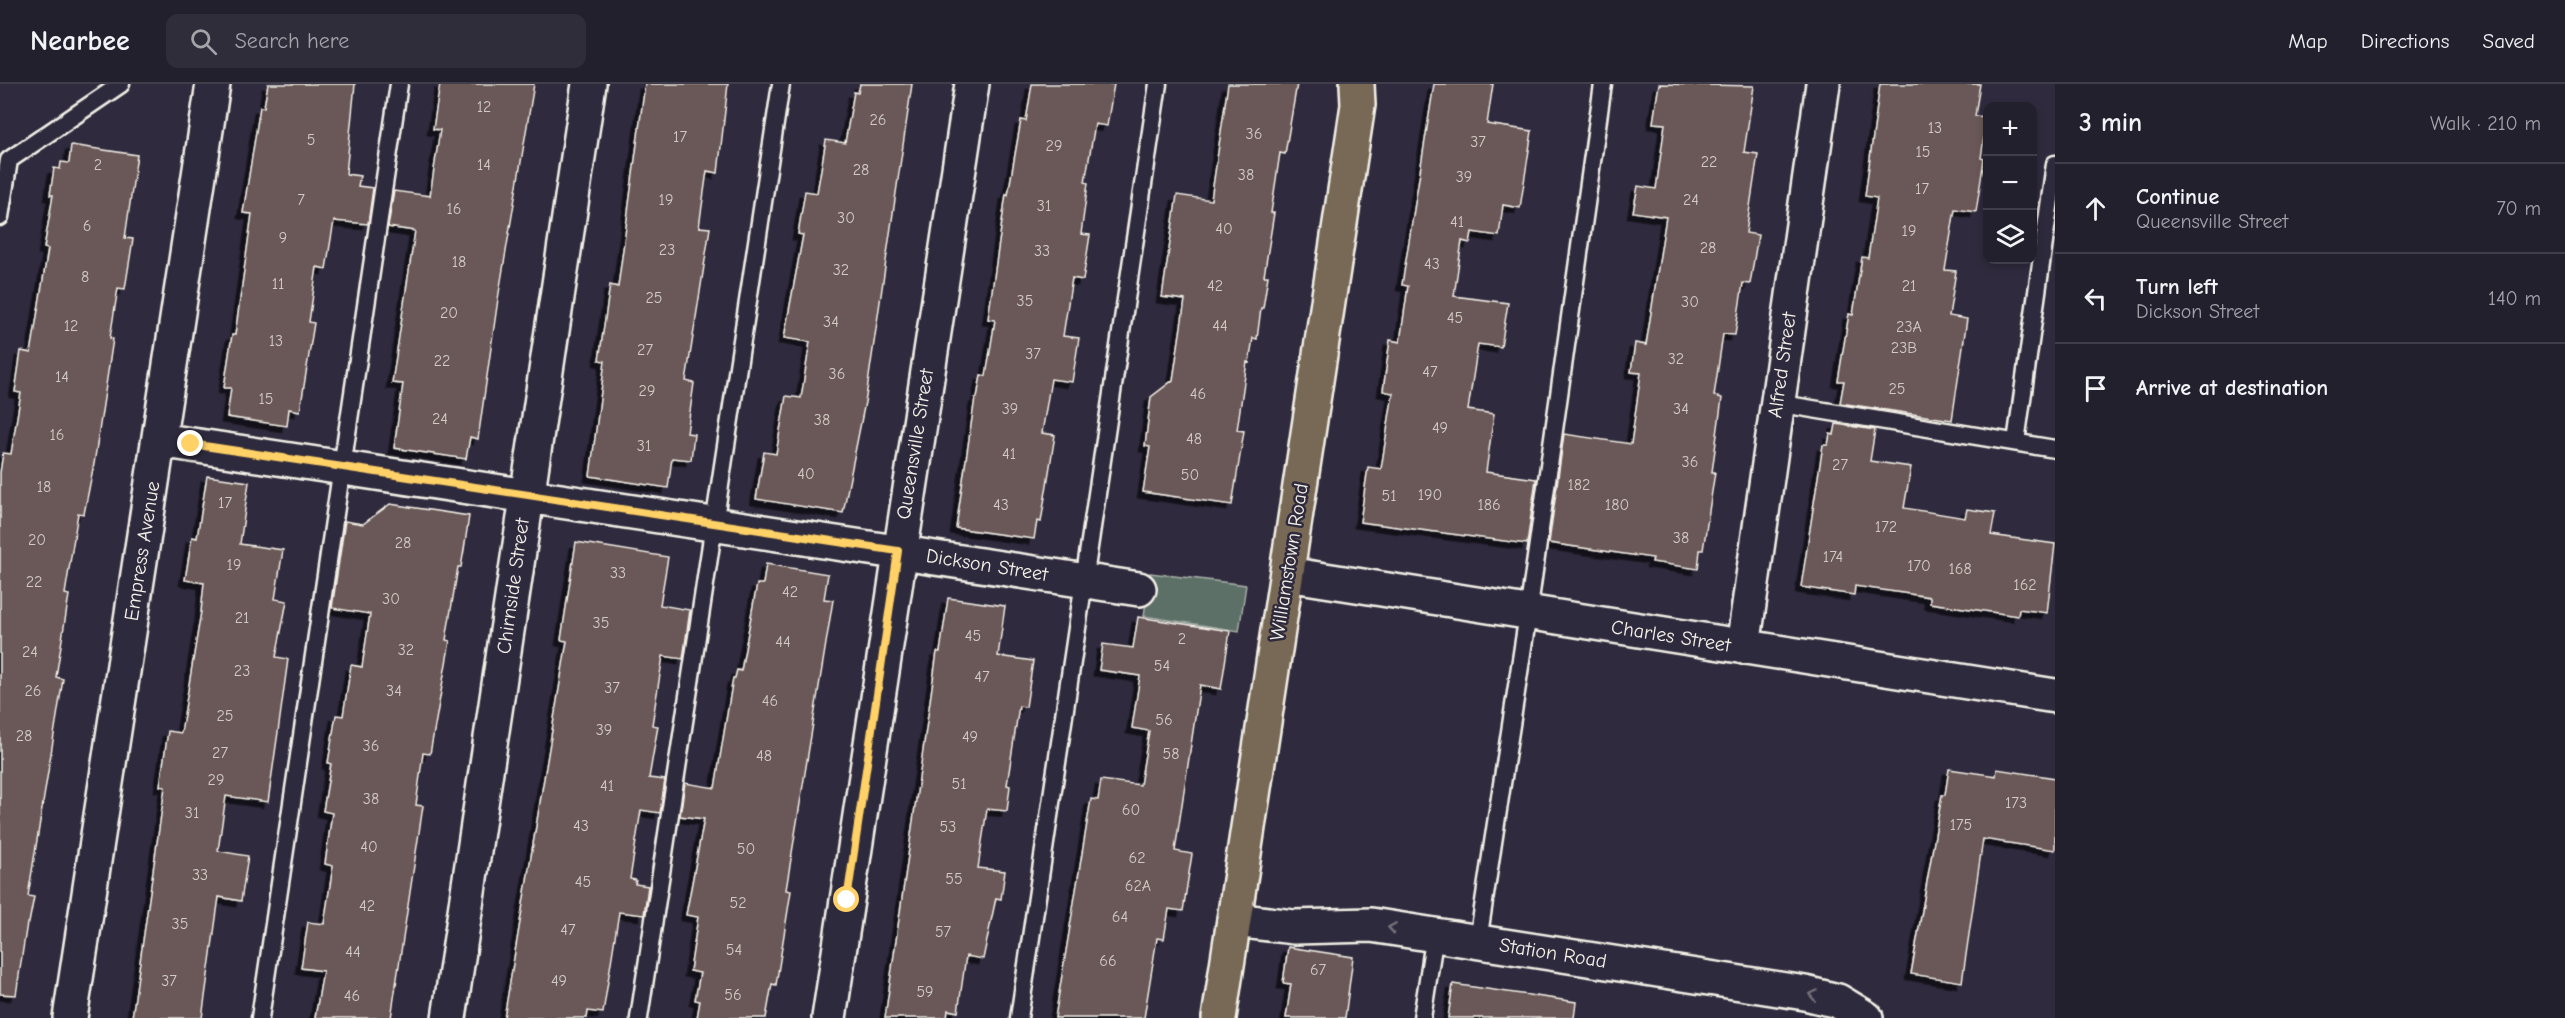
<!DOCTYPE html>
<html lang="en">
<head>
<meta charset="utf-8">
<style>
	:root { --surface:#23202e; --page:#2f2d3a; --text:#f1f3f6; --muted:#a3a3aa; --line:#403e4a }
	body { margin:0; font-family:"Comic Neue",sans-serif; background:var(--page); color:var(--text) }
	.controls { position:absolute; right:18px; top:18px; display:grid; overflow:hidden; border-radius:12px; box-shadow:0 3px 9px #0003 }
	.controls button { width:54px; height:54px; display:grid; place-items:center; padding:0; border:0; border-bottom:2px solid var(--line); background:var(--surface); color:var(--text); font:30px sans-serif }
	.stop { position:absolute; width:18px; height:18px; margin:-14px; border:4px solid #ffd166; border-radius:50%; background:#fff }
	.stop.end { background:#ffd166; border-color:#fff; box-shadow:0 2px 6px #0008 }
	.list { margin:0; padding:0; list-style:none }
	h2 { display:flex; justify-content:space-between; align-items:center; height:78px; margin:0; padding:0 24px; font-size:26px }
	h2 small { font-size:20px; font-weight:400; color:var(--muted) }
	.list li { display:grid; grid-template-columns:39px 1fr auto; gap:18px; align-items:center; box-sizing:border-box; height:90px; padding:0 24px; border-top:2px solid var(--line) }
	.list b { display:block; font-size:22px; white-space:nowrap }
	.list p { margin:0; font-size:20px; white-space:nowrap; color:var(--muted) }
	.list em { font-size:20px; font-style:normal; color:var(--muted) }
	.icon { flex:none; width:33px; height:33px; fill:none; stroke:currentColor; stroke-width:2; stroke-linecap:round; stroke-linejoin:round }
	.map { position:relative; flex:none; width:2055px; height:934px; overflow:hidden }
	header { display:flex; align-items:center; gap:36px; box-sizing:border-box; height:84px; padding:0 30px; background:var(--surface); border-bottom:2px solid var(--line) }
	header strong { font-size:28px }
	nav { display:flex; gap:33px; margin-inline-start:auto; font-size:21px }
	.search { width:420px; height:54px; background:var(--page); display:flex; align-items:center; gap:15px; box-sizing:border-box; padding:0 21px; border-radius:12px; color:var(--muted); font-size:22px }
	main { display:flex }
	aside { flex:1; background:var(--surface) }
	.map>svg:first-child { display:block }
	.green { fill:#5c6f67; stroke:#a8b0a8; stroke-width:1.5 }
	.building { fill:#6b5858; stroke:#f4f1e8; stroke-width:1.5; filter:url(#shadow) }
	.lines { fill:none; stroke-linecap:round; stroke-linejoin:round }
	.service-casing { stroke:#f4f1e8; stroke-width:21 }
	.minor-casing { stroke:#f4f1e8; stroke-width:38 }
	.tertiary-casing { stroke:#f4f1e8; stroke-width:38 }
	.primary-casing { stroke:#f4f1e8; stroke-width:38 }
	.service { stroke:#2f2a3d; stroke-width:16 }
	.minor { stroke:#2f2a3d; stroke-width:33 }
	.tertiary { stroke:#2f2a3d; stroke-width:33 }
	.primary { stroke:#776954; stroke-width:33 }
	.oneway { stroke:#747079 }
	.route { stroke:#ffd166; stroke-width:8 }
	.labels { text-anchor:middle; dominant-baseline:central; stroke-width:5; stroke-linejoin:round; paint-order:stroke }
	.number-label { font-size:16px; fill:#d2cbc4 }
	.street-label { font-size:20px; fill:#f4f1e8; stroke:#2f2a3d }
</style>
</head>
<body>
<header>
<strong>Nearbee</strong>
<div class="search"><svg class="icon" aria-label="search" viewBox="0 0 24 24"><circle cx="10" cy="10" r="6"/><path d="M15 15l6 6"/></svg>Search here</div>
<nav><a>Map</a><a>Directions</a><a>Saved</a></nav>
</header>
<main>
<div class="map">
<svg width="2055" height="934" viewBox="0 0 2055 934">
	<defs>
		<filter id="shadow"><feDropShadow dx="-5.5" dy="5.5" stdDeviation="0" flood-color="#0009"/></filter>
	</defs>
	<rect width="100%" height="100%" fill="#2f2a3d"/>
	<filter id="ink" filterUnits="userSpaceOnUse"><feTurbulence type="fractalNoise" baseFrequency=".0167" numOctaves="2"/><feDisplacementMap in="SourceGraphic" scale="12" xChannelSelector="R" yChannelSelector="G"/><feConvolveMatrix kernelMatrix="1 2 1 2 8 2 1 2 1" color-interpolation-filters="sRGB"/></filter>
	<g filter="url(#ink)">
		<path class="green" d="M1150,489L1246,501L1239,547L1144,532Z"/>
		<path class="building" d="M268,0H355L346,90L360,92L358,102L373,104L368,140L334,137L326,185L317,183L309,238L314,239L300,327L289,325L287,342L227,333L231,304H224L232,251H235L252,130L243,129L260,23H264Z
			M440,0H534L498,215L478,355L470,353L466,375L394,364L403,300L392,299L415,147L388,143L394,107L430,112L440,46L433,45Z
			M645,0H728L718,89L707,87L699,143L710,144L686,297L694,299L687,349L694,350L691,376L672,374L668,404L590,392L605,277L599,276L610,201L618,203Z
			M860,0H912L866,313L843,429L756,415L764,368L776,370L786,312L801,314L810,258L784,254L803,151L798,150L805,107L817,109L826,56L845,59L854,8L858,9Z
			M1032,0H1114L1107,42L1095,40L1085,98L1088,99L1081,150L1090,151L1083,196L1072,194L1063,252L1079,254L1072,298L1051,295L1042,349L1055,351L1041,438L1037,437L1034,455L956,444L975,314H977L981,291L986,292L995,236L988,235L1006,110L1008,111L1021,36L1026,37Z
			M1228,0H1297L1285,70L1280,69L1271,129H1274L1264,192H1268L1263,224H1261L1257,255L1253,254L1249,279L1247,278L1237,346L1244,347L1232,421L1143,408L1150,363L1145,362L1151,313L1173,296L1185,216L1162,213L1177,111L1211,116Z
			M1434,0H1493L1487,40L1532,47L1520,124L1503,121L1499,152L1472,148L1470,159L1462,157L1454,212L1508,219L1501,263L1478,260L1468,326L1494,330L1486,388L1536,395L1527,460L1360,438L1368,383L1381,385L1393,309L1383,307L1390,256L1400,258L1408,202L1402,201Z
			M1659,0L1754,2L1744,68L1758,70L1746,149L1758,151L1750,200L1743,199L1735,251L1723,250L1714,312L1722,314L1712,388H1715L1703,466H1700L1698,485L1652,478L1653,474L1549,459L1564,350L1631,360L1641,289L1631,288L1635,259L1646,261L1666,133L1633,128L1638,102L1656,105L1665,40L1653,39Z
			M1880,0H1980L1975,32L1987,33L1981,74L1984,75L1976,128L1955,125L1945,186L1956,187L1949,232L1967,235L1952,336L1840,319L1844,297H1838L1849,230L1853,231L1862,173L1868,174L1877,114L1865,112Z
			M71,61L137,71L125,154L133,155L125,205L118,204L110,254L113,255L94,380L84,430L78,429L65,510L69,511L56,593L63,595L28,812L34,813L29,839H27L16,911L0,910V389L3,369L11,370L21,309L15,308L21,267L31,269L48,165L44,164L53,111H50L54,84L60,85L61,78L69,79Z
			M1836,340L1875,346L1870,377L1911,383L1904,424L1965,434L1967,425L1995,429L1991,451L2055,460L2047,529L2019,525L2018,532L1930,519V513L1855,502L1854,511L1801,503L1823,361H1828L1830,350L1834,351Z
			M207,392L249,398L240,460L283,466L275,515L287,517L276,573L288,575L278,648L268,718L226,712L218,767L248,772L241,817L219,813L202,934H132L165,703L160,702L168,647L181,649L201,528L204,499L185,496L192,453L197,454Z
			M390,420L469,432L464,466L461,483H458L446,556L450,557L430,670L423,669L416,721L423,722L391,934H315L323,887L301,884L308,838L324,840L333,782L325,780L332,729L323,727L331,680L328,679L336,631L343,632L351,581L362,583L370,530L332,524L345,437L363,440Z
			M576,458L668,473L660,521L690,526L683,575L663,572L652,641L658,642L649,694L665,696L660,729L641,726L630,795L636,796L635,800L648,802L644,831L619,828L603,929L588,927L587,934H504L567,557L561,556Z
			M766,480L828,490L824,515L833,516L786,806L791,807L776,901L772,900L766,934H697L700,917L695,916L700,889L690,887L698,833L686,831L704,735L680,732L685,699L715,704L733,594H735L737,586L741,587L757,500H763Z
			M948,514L1005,522L998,572L1033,577L1026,623L1019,622L1007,701L1010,702L1007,727L987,725L978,784L1005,787L1001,815L996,814L983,875L966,872L958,928L948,926L947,934H885L937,568H940Z
			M1138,533L1230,547L1221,605L1200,601L1175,767L1192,770L1183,827L1169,825L1164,855L1157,854L1144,934H1055L1091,715L1098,716L1101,696L1140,701L1149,647L1132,644L1140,592L1099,586L1103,560L1133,564Z
			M1949,685L1996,692L1997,685L2055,694V766L1983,755L1962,898L1911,890L1942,711H1945Z
			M1288,863L1353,873L1345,934H1286L1291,900L1283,899Z
			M1453,900L1576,918L1574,934H1448Z"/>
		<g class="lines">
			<defs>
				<path id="service" d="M0,133L9,76L121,0
					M1776,319L2055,365
					M2016,358L2055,80
					M1478,857L1528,530L1603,0
					M260,934L399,0
					M639,934L781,0
					M1019,934L1158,0
					M1422,934L1435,850"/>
				<path id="minor" d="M159,356L1139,505
					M1743,563L1823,0
					M1234,836L1294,843L1371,841L1805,909L1838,917L1866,934
					M70,934L213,0
					M449,934L589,0
					M829,934L972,0"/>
				<path id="tertiary" d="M1287,490L2055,612"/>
				<path id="primary" d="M1219,934L1358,21L1357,0"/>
			</defs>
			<use href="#service" class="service-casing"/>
			<use href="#minor" class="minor-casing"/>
			<use href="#tertiary" class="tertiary-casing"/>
			<use href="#primary" class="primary-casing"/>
			<use href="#service" class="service"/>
			<use href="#minor" class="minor"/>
			<use href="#tertiary" class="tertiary"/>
			<use href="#primary" class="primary"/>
		</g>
		<defs><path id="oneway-chevron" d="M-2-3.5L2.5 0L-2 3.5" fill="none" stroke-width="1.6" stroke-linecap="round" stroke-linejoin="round" transform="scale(1.5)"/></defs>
		<g class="oneway">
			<use href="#oneway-chevron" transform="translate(1392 844) rotate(-171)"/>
			<use href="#oneway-chevron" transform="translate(1813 911) rotate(-168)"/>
		</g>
	</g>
	<g class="lines" filter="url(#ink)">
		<path class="route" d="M191,360L898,467L847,816"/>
	</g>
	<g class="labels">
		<g class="number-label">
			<text x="484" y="23">12</text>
			<text x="878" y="36">26</text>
			<text x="1935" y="44">13</text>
			<text x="1254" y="50">36</text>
			<text x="680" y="53">17</text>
			<text x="311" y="56">5</text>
			<text x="1478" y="58">37</text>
			<text x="1054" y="62">29</text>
			<text x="1923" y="68">15</text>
			<text x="1709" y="78">22</text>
			<text x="98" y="81">2</text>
			<text x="484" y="81">14</text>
			<text x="861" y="86">28</text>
			<text x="1246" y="91">38</text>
			<text x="1464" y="93">39</text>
			<text x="1922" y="105">17</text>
			<text x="301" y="116">7</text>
			<text x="666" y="116">19</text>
			<text x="1691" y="116">24</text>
			<text x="1044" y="122">31</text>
			<text x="454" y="125">16</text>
			<text x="846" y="134">30</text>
			<text x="1457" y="138">41</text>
			<text x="87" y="142">6</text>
			<text x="1224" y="145">40</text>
			<text x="1909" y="147">19</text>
			<text x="283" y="154">9</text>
			<text x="1708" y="164">28</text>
			<text x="667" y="166">23</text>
			<text x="1042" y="167">33</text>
			<text x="459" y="178">18</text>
			<text x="1432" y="180">43</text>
			<text x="841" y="186">32</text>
			<text x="85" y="193">8</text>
			<text x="278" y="200">11</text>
			<text x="1215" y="202">42</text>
			<text x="1909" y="202">21</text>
			<text x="654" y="214">25</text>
			<text x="1025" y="217">35</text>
			<text x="1690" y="218">30</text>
			<text x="449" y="229">20</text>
			<text x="1455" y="234">45</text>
			<text x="831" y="238">34</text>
			<text x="71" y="242">12</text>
			<text x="1220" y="242">44</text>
			<text x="1909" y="243">23A</text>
			<text x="276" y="257">13</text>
			<text x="1904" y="264">23B</text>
			<text x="645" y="266">27</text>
			<text x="1033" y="270">37</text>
			<text x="1676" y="275">32</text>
			<text x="442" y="277">22</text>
			<text x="1430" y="288">47</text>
			<text x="837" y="290">36</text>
			<text x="62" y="293">14</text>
			<text x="1897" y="305">25</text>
			<text x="647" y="307">29</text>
			<text x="1198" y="310">46</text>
			<text x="266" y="315">15</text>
			<text x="1010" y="325">39</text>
			<text x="1681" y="325">34</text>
			<text x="440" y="335">24</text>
			<text x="822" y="336">38</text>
			<text x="1440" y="344">49</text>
			<text x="57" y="351">16</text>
			<text x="1194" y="355">48</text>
			<text x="644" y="362">31</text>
			<text x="1009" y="370">41</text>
			<text x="1690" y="378">36</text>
			<text x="1840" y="381">27</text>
			<text x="806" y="390">40</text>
			<text x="1190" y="391">50</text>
			<text x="1579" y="401">182</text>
			<text x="44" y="403">18</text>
			<text x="1430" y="411">190</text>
			<text x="1389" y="412">51</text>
			<text x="225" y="419">17</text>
			<text x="1001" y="421">43</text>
			<text x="1489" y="421">186</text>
			<text x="1617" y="421">180</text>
			<text x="1886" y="443">172</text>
			<text x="1681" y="454">38</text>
			<text x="37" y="456">20</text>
			<text x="403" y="459">28</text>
			<text x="1833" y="473">174</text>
			<text x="234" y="481">19</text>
			<text x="1919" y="482">170</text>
			<text x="1960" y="485">168</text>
			<text x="618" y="489">33</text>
			<text x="34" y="498">22</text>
			<text x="2025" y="501">162</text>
			<text x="790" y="508">42</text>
			<text x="391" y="515">30</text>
			<text x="242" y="534">21</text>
			<text x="601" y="539">35</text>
			<text x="973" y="552">45</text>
			<text x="1182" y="555">2</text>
			<text x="783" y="558">44</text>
			<text x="406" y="566">32</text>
			<text x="30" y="568">24</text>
			<text x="1162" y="582">54</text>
			<text x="242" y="587">23</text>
			<text x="982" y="593">47</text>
			<text x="612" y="604">37</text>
			<text x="33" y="607">26</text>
			<text x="394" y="607">34</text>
			<text x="770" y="617">46</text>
			<text x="225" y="632">25</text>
			<text x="1164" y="636">56</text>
			<text x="604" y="646">39</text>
			<text x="24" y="652">28</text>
			<text x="970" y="653">49</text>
			<text x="371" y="662">36</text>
			<text x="220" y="669">27</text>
			<text x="1171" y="670">58</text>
			<text x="764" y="672">48</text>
			<text x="216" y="696">29</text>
			<text x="959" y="700">51</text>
			<text x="607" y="702">41</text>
			<text x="371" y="715">38</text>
			<text x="2016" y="719">173</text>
			<text x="1131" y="726">60</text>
			<text x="192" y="729">31</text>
			<text x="1961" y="741">175</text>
			<text x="581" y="742">43</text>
			<text x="948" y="743">53</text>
			<text x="369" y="763">40</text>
			<text x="746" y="765">50</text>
			<text x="1137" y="774">62</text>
			<text x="200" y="791">33</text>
			<text x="954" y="795">55</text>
			<text x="583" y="798">45</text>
			<text x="1138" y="802">62A</text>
			<text x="738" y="819">52</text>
			<text x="367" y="822">42</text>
			<text x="1120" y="833">64</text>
			<text x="180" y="840">35</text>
			<text x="568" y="846">47</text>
			<text x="943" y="848">57</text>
			<text x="734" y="866">54</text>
			<text x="353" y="868">44</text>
			<text x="1108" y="877">66</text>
			<text x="1318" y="886">67</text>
			<text x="169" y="897">37</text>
			<text x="559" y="897">49</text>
			<text x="925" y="908">59</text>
			<text x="733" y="911">56</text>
			<text x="352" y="912">46</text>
		</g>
		<g class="street-label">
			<text transform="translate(1782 281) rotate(-82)">Alfred Street</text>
			<text transform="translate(915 360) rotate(-81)">Queensville Street</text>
			<text transform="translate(142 467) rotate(-81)">Empress Avenue</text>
			<text transform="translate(1289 478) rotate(-81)">Williamstown Road</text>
			<text transform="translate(987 481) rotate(9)">Dickson Street</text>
			<text transform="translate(513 502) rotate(-82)">Chirnside Street</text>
			<text transform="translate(1671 552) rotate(9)">Charles Street</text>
			<text transform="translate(1553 869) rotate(9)">Station Road</text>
		</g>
	</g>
</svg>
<div class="controls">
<button>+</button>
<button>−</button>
<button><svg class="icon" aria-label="layers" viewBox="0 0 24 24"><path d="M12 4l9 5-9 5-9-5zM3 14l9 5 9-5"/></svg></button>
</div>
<div class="stop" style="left:847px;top:816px"></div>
<div class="stop end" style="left:191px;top:360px"></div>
</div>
<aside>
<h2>3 min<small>Walk · 210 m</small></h2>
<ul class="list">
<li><svg class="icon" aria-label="ahead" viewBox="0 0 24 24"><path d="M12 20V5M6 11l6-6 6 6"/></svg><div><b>Continue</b><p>Queensville Street</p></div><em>70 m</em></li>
<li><svg class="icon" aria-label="left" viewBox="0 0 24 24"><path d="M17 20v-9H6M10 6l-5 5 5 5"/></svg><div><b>Turn left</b><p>Dickson Street</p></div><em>140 m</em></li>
<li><svg class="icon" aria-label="arrive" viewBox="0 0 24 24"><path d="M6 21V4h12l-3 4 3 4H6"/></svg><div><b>Arrive at destination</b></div></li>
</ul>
</aside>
</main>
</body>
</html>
